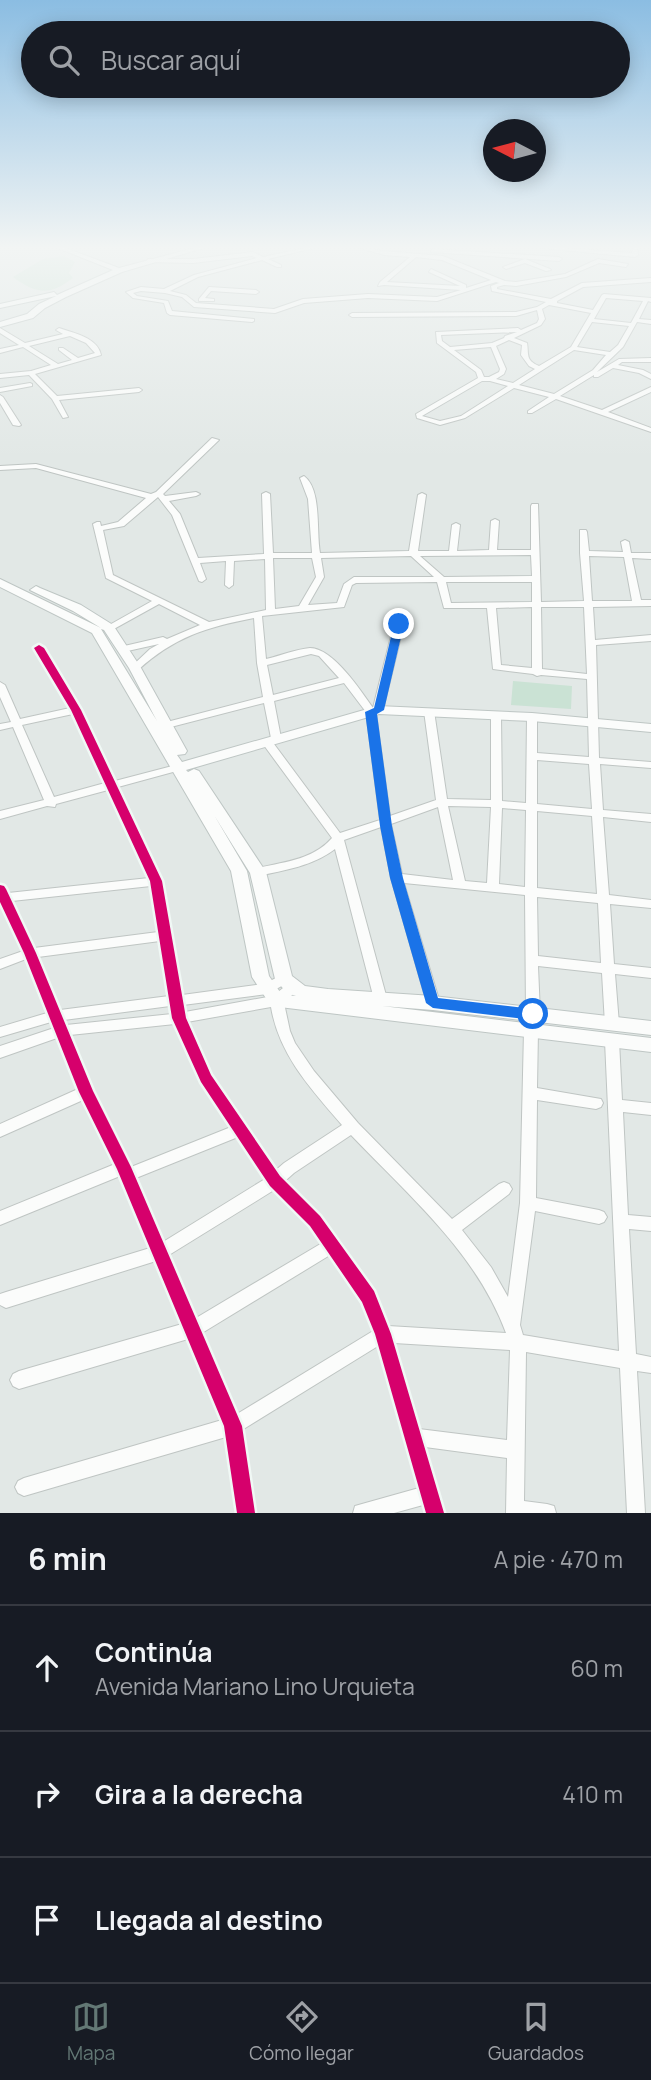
<!DOCTYPE html>
<html lang="es">
<head>
<meta charset="utf-8">
<style>
	:root { --surface:#171b24; --page:#242831; --text:#f1f3f6; --muted:#9ea1a6; --line:#363941; --accent:#637875 }
	body { margin:0; font-family:Manrope,sans-serif; background:var(--page); color:var(--text) }
	.compass { position:absolute; left:483px; top:119px; width:63px; height:63px; border-radius:50%; background:var(--surface); box-shadow:0 4px 18px #0003; rotate:276deg }
	.stop { position:absolute; width:21px; height:21px; margin:-16px; border:5px solid #1a73e8; border-radius:50%; background:#fff }
	.stop.end { background:#1a73e8; border-color:#fff; box-shadow:0 2px 7px #0008 }
	.list { margin:0; padding:0; list-style:none }
	h2 { display:flex; justify-content:space-between; align-items:center; height:91px; margin:0; padding:0 28px; font-size:30px }
	h2 small { font-size:23px; font-weight:400; color:var(--muted) }
	.list li { display:grid; grid-template-columns:46px 1fr auto; gap:21px; align-items:center; box-sizing:border-box; height:126px; padding:0 28px; border-top:2px solid var(--line) }
	.list b { display:block; font-size:26px; white-space:nowrap }
	.list p { margin:0; font-size:23px; white-space:nowrap; color:var(--muted) }
	.list em { font-size:23px; font-style:normal; color:var(--muted) }
	.icon { flex:none; width:38px; height:38px; fill:none; stroke:currentColor; stroke-width:2; stroke-linecap:round; stroke-linejoin:round }
	.map { position:relative; flex:none; width:651px; height:1513px; overflow:hidden }
	.search { position:absolute; background:var(--surface); box-shadow:0 4px 18px #0003; left:21px; right:21px; top:21px; height:77px; display:flex; align-items:center; gap:18px; box-sizing:border-box; padding:0 24px; border-radius:38px; color:var(--muted); font-size:26px }
	.sheet { height:469px; background:var(--surface) }
	nav { display:flex; justify-content:space-around; align-items:center; box-sizing:border-box; height:98px; border-top:2px solid var(--line); background:var(--surface); font-size:19px; color:var(--muted) }
	nav a { display:grid; justify-items:center; gap:4px }
	nav .on { color:var(--accent) }
	.map>svg:first-child { display:block }
	.green { fill:#cae2d4 }
	.lines { fill:none; stroke-linecap:round; stroke-linejoin:round }
	.street-casing { stroke:#bfc5c3; stroke-width:2 }
	.secondary-casing { stroke:#bec6c4; stroke-width:2 }
	.street { fill:#fbfcfb; fill-rule:evenodd }
	.secondary { fill:#fbfcfb; fill-rule:evenodd }
	.cycleway-casing { stroke:#f0f8f5; stroke-width:5 }
	.cycleway { fill:#d6006c; fill-rule:evenodd }
	.route { fill:#1a73e8 }
</style>
</head>
<body>
<div class="map">
<svg width="651" height="1513" viewBox="0 0 651 1513">
	<rect width="100%" height="100%" fill="#e2e8e6"/>
	<path class="green" d="M64,256L75,262L69,273L73,278C50,296 36,294 13,277L43,259Z
		M513,681L572,686L571,709L511,705Z"/>
	<g class="lines">
		<defs>
			<path id="street" d="M310,247H318L268,259L281,265V267H277L262,260L198,277L170,291L186,295L196,303L274,309L303,299L368,294L437,297L461,290L384,285L378,286L380,282L410,257L384,255L357,247L384,251L443,256L505,281L516,282L565,274L598,259L628,264L626,267L599,263L566,277L516,286L504,285L497,287V289L551,299L582,283L651,278V282L583,287L557,301V303L593,310L602,295L604,294L651,298V302L648,301L639,319L651,320V324L637,322L623,347L597,372L619,359L651,358V362H622L618,365L643,370L651,374V379L639,373L613,368L598,377H594V375L560,396L602,410L651,387V392L608,412L651,428V432L556,399L532,413H528V411L549,397L514,388L465,418L440,425L417,418L416,414L478,378L476,372L437,343L436,332L518,328L521,330L537,323L539,319L537,310L516,316L352,317L349,315L352,313L516,312L537,307L546,302L492,291L491,286L499,283L496,282L437,301L368,298L304,303L275,313L194,307L182,297L165,293L141,291L133,293L137,296L168,301L172,311L254,319V321L252,322L170,315L167,313L164,303L133,298L126,292L141,287L164,289L194,275L257,258L252,256L193,263L146,262L148,259H193L253,252L263,257ZM416,257L442,260L491,280L466,288V285L431,269L429,272L460,286L387,282ZM606,298L643,301L631,323L594,319ZM549,305L591,313L571,347L539,366C525,360 529,354 527,343L514,338L541,325L545,319L542,309ZM592,322L629,326L618,345L610,352L577,347ZM517,332L505,336L504,338L492,343L450,347L442,341L441,335ZM509,340L522,345L521,355L529,366L535,369L513,383L496,379L504,374L506,369L496,346ZM491,347L500,369L499,372L489,377H484L481,370L454,350ZM574,350L606,355L593,370L554,394L519,385ZM482,381H490L508,386L461,416L440,421L422,416Z
				M531,247H549L632,253L633,247H637L638,255L635,257Z
				M433,249L559,257L562,259L559,261L431,252Z
				M525,259L550,269L551,270L546,271L525,263L506,269L503,267Z
				M209,287L256,290L259,292L256,294L211,291L205,298L214,299V301H199V299Z
				M0,328L25,343L63,334L56,330L59,328C74,333 98,338 101,355L35,374L57,396L139,388L142,390L139,392L59,400L68,417L63,418L52,399L29,375L0,378V374L31,371L51,365L23,347L0,353V349L19,345L0,333ZM70,336L86,343L95,353L78,358L63,348H59V350L72,360L58,364L29,346Z
				M30,383L32,384V386L0,392V388Z
				M0,395L3,397L21,425L19,426L13,425L0,403Z
				M212,438L219,440L163,494L165,496L196,492L200,494L196,496L169,501L180,514L198,558L264,554L262,494L266,492L270,494L273,553H312L308,499L300,478L304,476C322,489 316,531 320,553L409,551L418,495L422,493L426,495L418,551H449L452,525L456,523L460,525L457,551L489,550L491,521L495,519L499,521L497,550H531V506L532,504H538L541,602L584,601L580,553V530H586L587,532L589,551L623,552L621,542L625,540L629,542L631,553H651V559L632,558L641,600H651V606L593,607L595,640L651,635V641L596,645L599,758L651,762V768L600,764L603,810L651,814V822L603,817L609,895L651,900V908L610,904L614,964L651,968V978L615,974L619,1024L617,1028L612,1029L607,1028L605,1024L602,973L538,966L540,1014L538,1018L533,1019L528,1018L526,1014L525,895L404,883L440,1003L438,1007L433,1008L428,1007L391,878L381,827L344,840L387,999L385,1003L380,1004L375,1003L335,849C313,866 285,870 258,876L254,875L252,872L254,869C281,862 312,861 332,838L263,744L262,742L263,740H271L340,833L380,820L366,712L344,683L274,701L281,738L276,741L271,738L264,703L167,728L163,727L162,725L163,723L263,697L257,663L254,618C207,627 174,637 138,670H132L130,668L132,666L150,649L159,644L123,652L120,651L118,649L120,647L163,637L167,639L200,625L159,604L112,630L109,631L104,628L152,601L106,578L93,524L97,522H100L101,526L118,522L146,498L36,468L0,470V466L36,464L151,494L156,492ZM158,497L172,515L199,581L202,582L206,579L200,563L226,561L225,585L229,588L233,585L234,561L265,559L266,610L209,622L113,575L103,530L124,526ZM531,555L532,576L444,577L420,556ZM411,556L434,577H354L344,584L337,603L308,605L324,577L321,558ZM589,556L624,557L632,601H592ZM273,558H312L316,577L299,606L275,609ZM437,582L444,608H487L493,669L533,674L537,676L541,675L587,679L589,757L537,753V717L532,714L528,715L527,717L526,803L502,801L501,715L500,713H492L491,715V800L447,799L434,711L433,709H425L424,711L436,800L390,816L376,713L382,712L383,710L404,624L399,621L394,624L373,708C361,691 333,648 310,648C296,649 280,656 266,659L262,616L344,607L352,585L356,583ZM446,582H532V602L451,603ZM532,607V668L501,665L496,608ZM541,607H584L587,674L542,669ZM311,654L319,656L339,678L273,695L267,665ZM537,760L589,764L592,809L537,804ZM448,806L491,807L487,883L465,881ZM438,807L453,880L402,874L391,824ZM502,808L526,810L525,887L499,884ZM537,811L592,816L597,894L537,888ZM537,897L598,903L601,963L538,956Z
				M39,645L44,648L81,710L115,781L180,764L185,767L184,769L118,787L162,881L182,995L264,984L284,974L289,976L290,979L289,982L267,994L183,1005L185,1012L273,996L288,984L293,983L298,984L299,988L284,1003L290,1031L295,1043L314,1071L358,1123L452,1219L499,1184L504,1182L509,1184L512,1189L509,1194L462,1230L491,1267L508,1297L520,1203L524,1031L526,1027L531,1026L536,1027L538,1031L537,1088L601,1099L603,1103L601,1107L596,1109L537,1100L536,1198L599,1210L604,1212L607,1217L604,1222L599,1224L535,1211L520,1325L523,1335L619,1351L605,1041L607,1037L612,1036L617,1037L619,1041L622,1100L651,1103V1115L623,1112L628,1215L651,1217V1231L629,1229L636,1354L651,1357V1373L637,1371L645,1513H627L620,1368L526,1352L524,1501L547,1504L554,1506L556,1513H506L507,1458L425,1447L444,1513H426L423,1505L394,1513H353L355,1506L362,1504L419,1488L378,1346L242,1430L255,1513H237L226,1437L24,1496L18,1493L15,1487L18,1481L24,1478L222,1420L188,1339L19,1389L13,1386L10,1380L13,1374L19,1371L182,1324L156,1261L6,1308L0,1305V1294L6,1292L150,1248L120,1176L0,1225V1211L115,1164L83,1100L0,1137V1124L78,1089L57,1038L0,1058V1046L54,1028L51,1022L0,1037V1027L47,1013L26,959L0,969V959L23,951L0,902V885L4,886L8,893L149,878L108,790L56,804L55,807L47,806L0,819V811L44,800L13,727L0,730V724L11,722L0,697V682L5,685L20,719L70,708L34,648ZM73,714L105,783L54,797L22,725ZM151,886L158,932L34,948L12,901ZM160,941L169,996L60,1010L38,957ZM170,1006L172,1014L66,1025L64,1020ZM271,1007C279,1055 311,1089 342,1125L284,1163L276,1170L211,1075L187,1022ZM175,1024L201,1082L231,1127L131,1167L93,1091L70,1035ZM351,1135C409,1196 476,1252 506,1333L388,1326L374,1291L339,1240L320,1216L285,1181L294,1173ZM238,1137L265,1179L163,1242L136,1178ZM274,1190L310,1226L322,1243L196,1318L169,1255ZM330,1255L362,1302L373,1331L237,1414L202,1333ZM394,1343L510,1350L507,1440L419,1429Z"/>
			<path id="secondary" d="M55,247H63L119,268L198,247H207L122,272L66,297L45,308L33,318L0,327V322L27,314L39,304L56,296L0,308V304L54,292L57,295L113,270Z
				M0,579L101,628L73,611L30,590L36,586L40,588L81,605L113,625L141,668L187,751L185,754L177,755L182,762L378,706L532,713L651,724V732L532,721L379,714L186,770L188,772L194,769L199,771L266,872L292,976L305,986L328,989L433,996L651,1021V1035L433,1010L382,1006L651,1038V1052L271,1006L252,977L231,871L92,633L0,587ZM101,629L104,630L129,668L157,721ZM214,815L250,873L275,979L287,993L296,996L282,995L269,976L247,871Z"/>
		</defs>
		<use href="#street" class="street-casing"/>
		<use href="#secondary" class="secondary-casing"/>
		<use href="#street" class="street"/>
		<use href="#secondary" class="secondary"/>
		<defs>
			<path id="cycleway" d="M39,645L44,648L81,710L162,881L186,1018L211,1075L280,1176L320,1216L374,1291L391,1334L444,1513H426L375,1334L362,1302L310,1226L270,1186L201,1082L172,1018L150,881L71,710L34,648Z
				M0,885L4,886L6,889L36,953L93,1091L131,1167L242,1426L255,1513H237L224,1426L117,1169L79,1092L24,953L0,902Z"/>
		</defs>
		<use href="#cycleway" class="cycleway-casing"/>
		<use href="#cycleway" class="cycleway"/>
	</g>
	<linearGradient id="sky" x2="0" y2="1"><stop stop-color="#8bbde2"/><stop offset="0.54" stop-color="#f2f5f4"/><stop offset="1" stop-color="#f2f5f4" stop-opacity="0"/></linearGradient>
	<rect width="651" height="458" fill="url(#sky)"/>
	<path class="route" d="M399,621L404,624L384,710L377,714L392,826L403,878L438,998L533,1009L538,1010V1018L533,1020L433,1008L426,1003L390,878L380,826L365,712L374,708L394,624Z"/>
</svg>
<svg class="compass" viewBox="-18 -18 36 36"><path d="M0-13l5 13h-10z" fill="#e53935"/><path d="M0 13l5-13h-10z" fill="#9ea1a6"/></svg>
<div class="stop" style="left:533px;top:1014px"></div>
<div class="stop end" style="left:399px;top:624px"></div>
<div class="search"><svg class="icon" aria-label="search" viewBox="0 0 24 24"><circle cx="10" cy="10" r="6"/><path d="M15 15l6 6"/></svg>Buscar aquí</div>
</div>
<section class="sheet">
<h2>6 min<small>A pie · 470 m</small></h2>
<ul class="list">
<li><svg class="icon" aria-label="ahead" viewBox="0 0 24 24"><path d="M12 20V5M6 11l6-6 6 6"/></svg><div><b>Continúa</b><p>Avenida Mariano Lino Urquieta</p></div><em>60 m</em></li>
<li><svg class="icon" aria-label="right" viewBox="0 0 24 24"><path d="M7 20v-9h11M14 6l5 5-5 5"/></svg><div><b>Gira a la derecha</b></div><em>410 m</em></li>
<li><svg class="icon" aria-label="arrive" viewBox="0 0 24 24"><path d="M6 21V4h12l-3 4 3 4H6"/></svg><div><b>Llegada al destino</b></div></li>
</ul>
</section>
<nav>
<a class="on"><svg class="icon" aria-label="map" viewBox="0 0 24 24"><path d="M3 6l6-2 6 2 6-2v14l-6 2-6-2-6 2zM9 4v14M15 6v14"/></svg>Mapa</a>
<a><svg class="icon" aria-label="directions" viewBox="0 0 24 24"><path d="M12 3l9 9-9 9-9-9zM9 14v-3h6M13 9l2 2-2 2"/></svg>Cómo llegar</a>
<a><svg class="icon" aria-label="saved" viewBox="0 0 24 24"><path d="M7 4h10v16l-5-4-5 4z"/></svg>Guardados</a>
</nav>
</body>
</html>
